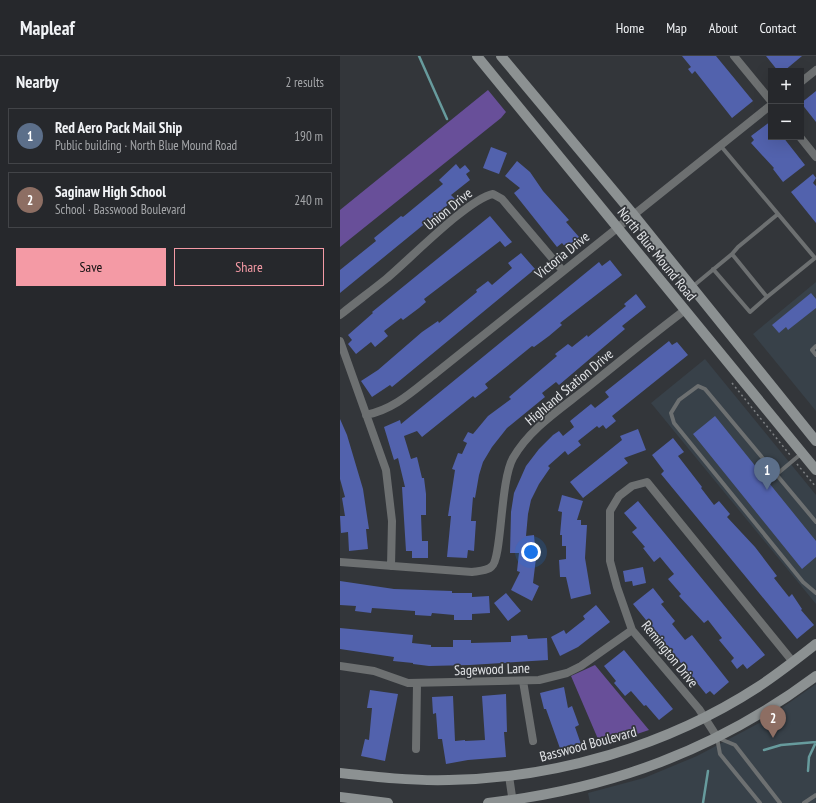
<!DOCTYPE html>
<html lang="en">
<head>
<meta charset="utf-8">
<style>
	:root { --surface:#26282c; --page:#323438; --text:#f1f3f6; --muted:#a4a6a9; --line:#424448; --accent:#f49aa5 }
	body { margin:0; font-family:"PT Sans Narrow",sans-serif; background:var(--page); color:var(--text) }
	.controls { position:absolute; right:12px; top:12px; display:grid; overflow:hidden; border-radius:0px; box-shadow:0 4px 16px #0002 }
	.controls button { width:36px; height:36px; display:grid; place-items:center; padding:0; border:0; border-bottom:1px solid var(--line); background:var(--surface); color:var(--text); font:20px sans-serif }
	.you { position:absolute; left:191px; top:496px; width:14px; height:14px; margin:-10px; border:3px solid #fff; border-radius:50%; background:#1a73e8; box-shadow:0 0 0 6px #1a73e833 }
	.badge { display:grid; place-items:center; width:26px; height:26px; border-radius:50%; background:var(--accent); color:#fff; font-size:13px; font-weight:700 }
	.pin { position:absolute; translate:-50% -33px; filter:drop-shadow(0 1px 2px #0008) }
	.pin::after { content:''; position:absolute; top:21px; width:14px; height:12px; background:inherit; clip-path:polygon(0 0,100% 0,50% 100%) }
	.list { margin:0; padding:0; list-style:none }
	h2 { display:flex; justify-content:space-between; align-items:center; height:52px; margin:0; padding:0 16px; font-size:17px }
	h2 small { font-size:13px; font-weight:400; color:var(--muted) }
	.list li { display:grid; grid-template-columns:26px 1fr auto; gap:12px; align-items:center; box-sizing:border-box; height:56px; margin:0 8px 8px; padding:0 8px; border:1px solid var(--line); border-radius:0px }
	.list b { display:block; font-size:15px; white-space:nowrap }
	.list p { margin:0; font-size:13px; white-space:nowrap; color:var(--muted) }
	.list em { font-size:13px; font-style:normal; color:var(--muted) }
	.actions { display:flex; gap:8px; padding:12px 16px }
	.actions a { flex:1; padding:9px 0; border:1px solid var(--accent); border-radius:0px; text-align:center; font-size:14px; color:var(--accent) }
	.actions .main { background:var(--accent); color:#111 }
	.map { position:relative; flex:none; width:476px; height:747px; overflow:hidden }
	header { display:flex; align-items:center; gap:24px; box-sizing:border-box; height:56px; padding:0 20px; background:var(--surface); border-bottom:1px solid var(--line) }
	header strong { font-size:19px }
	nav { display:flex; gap:22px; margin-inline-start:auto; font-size:14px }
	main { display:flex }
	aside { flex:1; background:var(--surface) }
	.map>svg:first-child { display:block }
	.built { fill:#384149 }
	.green { fill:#684f99 }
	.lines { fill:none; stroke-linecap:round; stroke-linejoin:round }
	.stream { stroke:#679b9d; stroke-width:2.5 }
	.building { fill:#5262ad }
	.path { stroke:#7d8083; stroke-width:1.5; stroke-dasharray:2 3; stroke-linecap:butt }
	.service { stroke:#6d7071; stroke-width:4 }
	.minor { stroke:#6d7071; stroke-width:8 }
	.secondary { stroke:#8c9192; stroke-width:10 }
	.labels { text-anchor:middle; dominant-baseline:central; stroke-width:3.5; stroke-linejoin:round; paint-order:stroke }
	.street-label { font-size:14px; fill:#e3e5e8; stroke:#33363a }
</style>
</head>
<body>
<header>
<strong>Mapleaf</strong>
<nav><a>Home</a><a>Map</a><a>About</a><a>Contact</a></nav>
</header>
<main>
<aside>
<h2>Nearby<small>2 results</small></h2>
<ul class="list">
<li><span class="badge" style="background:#5c6f8a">1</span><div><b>Red Aero Pack Mail Ship</b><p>Public building · North Blue Mound Road</p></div><em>190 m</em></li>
<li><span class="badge" style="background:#8d6e63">2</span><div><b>Saginaw High School</b><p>School · Basswood Boulevard</p></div><em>240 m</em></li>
</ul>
<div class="actions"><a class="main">Save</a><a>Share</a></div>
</aside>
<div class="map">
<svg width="476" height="747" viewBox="0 0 476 747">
	<rect width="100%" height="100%" fill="#33363a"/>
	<path class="built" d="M476,226V355L413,278Z
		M365,303L476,439V548L311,347Z
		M476,628V747H250L248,737L304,722L357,700L423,665Z"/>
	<path class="green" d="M148,34L166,56L161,62L0,191V154Z
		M255,609L309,674L261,690L231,620Z"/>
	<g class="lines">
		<path class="stream" d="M79,0L107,63
			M424,694L441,689L476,686
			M468,715L469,701L476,686
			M363,747L368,715"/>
	</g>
	<path class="building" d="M342,0H376L413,45L392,62L355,15L352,18L348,13L351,11Z
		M426,0H462L444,15H438Z
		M476,35V66L461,47Z
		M431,65V81H443L465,109L443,126L433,113L434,112L411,87L414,84L411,80Z
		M151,91L167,97L159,118L143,112Z
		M177,105L190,116L203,135L229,164L226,166L239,181L226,192L222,187L217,191L174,137L180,132L165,120Z
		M116,108L120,113L125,109L130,115L126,118L130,124L111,139L115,143L0,237V214L36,185L34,182L61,160L63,161L103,128L99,124Z
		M473,118L476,122L473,127L476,130V167L451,136Z
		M150,160L172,186L165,191L160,185L84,243L86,246L79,252L63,264L61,262L44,275L48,280L35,291L31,286L16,298L8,288L12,284L8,279L33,257L32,256Z
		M181,197L195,213L52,331L50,329L32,341L21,325L38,314L82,276L98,265L99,267L137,236L136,234L148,225L152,229L172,212L168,207Z
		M270,204L282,219L220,267L222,269L209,280L194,291L192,290L160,316L145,328L148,332L135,342L133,340L82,381L77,375L64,380L71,403L77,401L82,422H84L86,438V459H81L82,485H88V502H72V495H66L62,431H65L58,402L54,404L44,371L60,364L61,368L259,206L262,210Z
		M471,237L476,243V252L448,274L446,271L439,277L432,269Z
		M296,238L306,251L282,270L285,273L219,329L216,326L202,337L205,341L167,372L152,391L143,406L139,419L135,442L133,441L131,465H136L134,495L128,494L127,502L107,501L111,460H108L115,414L112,413L118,397L122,398L127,387L123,385L128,376L133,378L148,360L171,343L169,341L217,300L215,298L228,288L232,291L247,279L248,281L286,250L284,248Z
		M329,285L332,289L337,286L348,299L272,360L276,365L266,373L263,369L259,372L257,370L238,385L241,389L228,399L225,395L208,410L210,412L199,428L191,444L188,458L186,480L194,479L196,502L193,527L199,530L192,545L171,534L180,516L177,515L179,497H170L171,456L174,437L186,410L199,393L213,379L219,375L223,380L234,371L230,365L251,348L255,352L269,341L265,336Z
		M375,360L476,485V501L462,513L353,378Z
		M0,363L7,379L23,433L29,473H26L28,493L9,495L8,476L1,477L0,460H5L2,442L5,441L0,423Z
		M298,373L306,394L284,402L288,407L243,442L230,426L282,384L280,380Z
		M333,382L344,396L338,400L362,431L361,432L374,449L379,445L390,458L387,461L415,491L437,520L434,522L449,541L452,538L462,553L461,554L474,569L457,583L321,418L324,415L312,399Z
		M222,439L243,445L237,464H241V469H247L245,502L251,538L231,543L226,521H220L219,504L226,503V490H222V479H220L222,456L218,455Z
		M298,445L425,599L407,613L403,608L397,613L391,605L394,602L379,584L382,582L368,564L364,567L339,540L341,538L328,523L334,518L320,501L314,506L303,492L305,491L292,476L297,472L284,457Z
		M303,511L306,527L293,530L292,525L285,526L283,515Z
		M0,525L54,533L112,535V537H132V541L149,540L150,557L132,558V564H114V559L92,557L91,560L75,559V555L32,552L31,557L15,555L16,550L0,549Z
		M313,532L324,546L321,548L335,565L332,568L345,584L352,579L389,626L374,639L370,635L366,638L293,548Z
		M166,537L181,555L168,565L154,547Z
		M256,549L270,566L238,591L220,600L211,581L224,574L226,578L245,563L243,560Z
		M0,572L73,579L72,587L91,589V591H113V584H131V587L171,586V580L187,579L188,583L207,582L208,604L130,609L89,610L73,608V607L53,605L54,601L0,593Z
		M284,594L333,653L319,664L306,649L304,650L291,635L285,640L274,627L276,625L264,610Z
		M224,631L228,652L232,650L239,669L235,671L242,691L222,698L206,653H204L200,637Z
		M30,634L58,638L45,705L21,700L25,683L29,684L32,652H27Z
		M166,638L167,676H164L166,701L128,704L106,708L102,683H98L96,657L93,658L92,641L113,640L115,685L125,684V685L145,684L142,640Z"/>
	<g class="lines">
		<path class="path" d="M392,327L450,399
			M457,408L476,431"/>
		<path class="service" d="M380,89L475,202L427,241
			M392,198L398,191L438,158
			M352,231L392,198L427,241L410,256L373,213
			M476,290L472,294L476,299
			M437,418L462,397
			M476,466L365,333L358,330L339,344L331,357L334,367L463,526L476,537
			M377,682L380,698L420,747
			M378,682L395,689L440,747
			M464,747L476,739"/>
		<path class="minor" d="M394,0L431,45
			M461,26L476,14
			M460,81L476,101
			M0,259C15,247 31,235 46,223C69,204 128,143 153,138L162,143L223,215
			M0,285L46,414L52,465L51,510
			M26,359C55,353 73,335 96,317L431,49
			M0,506L132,516C138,515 148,515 152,510C162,502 160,425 173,402C190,372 222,352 248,331C280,305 312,279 345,254
			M0,610L34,615L68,627L199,624L227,617L241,610L292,574
			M183,625L193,685
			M377,681L359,653L292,574L277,531L270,505V455L279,440L292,430L307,426L453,606
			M76,693L77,628
			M169,720L173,747"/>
		<path class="secondary" d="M137,0L476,414
			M161,0L293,158L476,385
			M0,717C36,721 72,725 109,724C217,722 327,690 418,631C438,618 457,603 476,588
			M0,741L48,747
			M148,747C270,733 377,694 476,620"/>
	</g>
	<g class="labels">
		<g class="street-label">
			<text transform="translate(108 153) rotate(-39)">Union Drive</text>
			<text transform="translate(317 198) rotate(51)">North Blue Mound Road</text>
			<text transform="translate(222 199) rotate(-39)">Victoria Drive</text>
			<text transform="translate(229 331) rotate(-40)">Highland Station Drive</text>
			<text transform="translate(330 598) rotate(51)">Remington Drive</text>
			<text transform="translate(152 613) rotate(-2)">Sagewood Lane</text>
			<text transform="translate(248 688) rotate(-15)">Basswood Boulevard</text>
		</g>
	</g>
</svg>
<div class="controls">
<button>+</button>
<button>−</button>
</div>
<div class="you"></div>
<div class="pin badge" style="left:427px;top:434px;background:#5c6f8a">1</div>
<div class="pin badge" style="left:433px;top:682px;background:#8d6e63">2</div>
</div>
</main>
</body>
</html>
